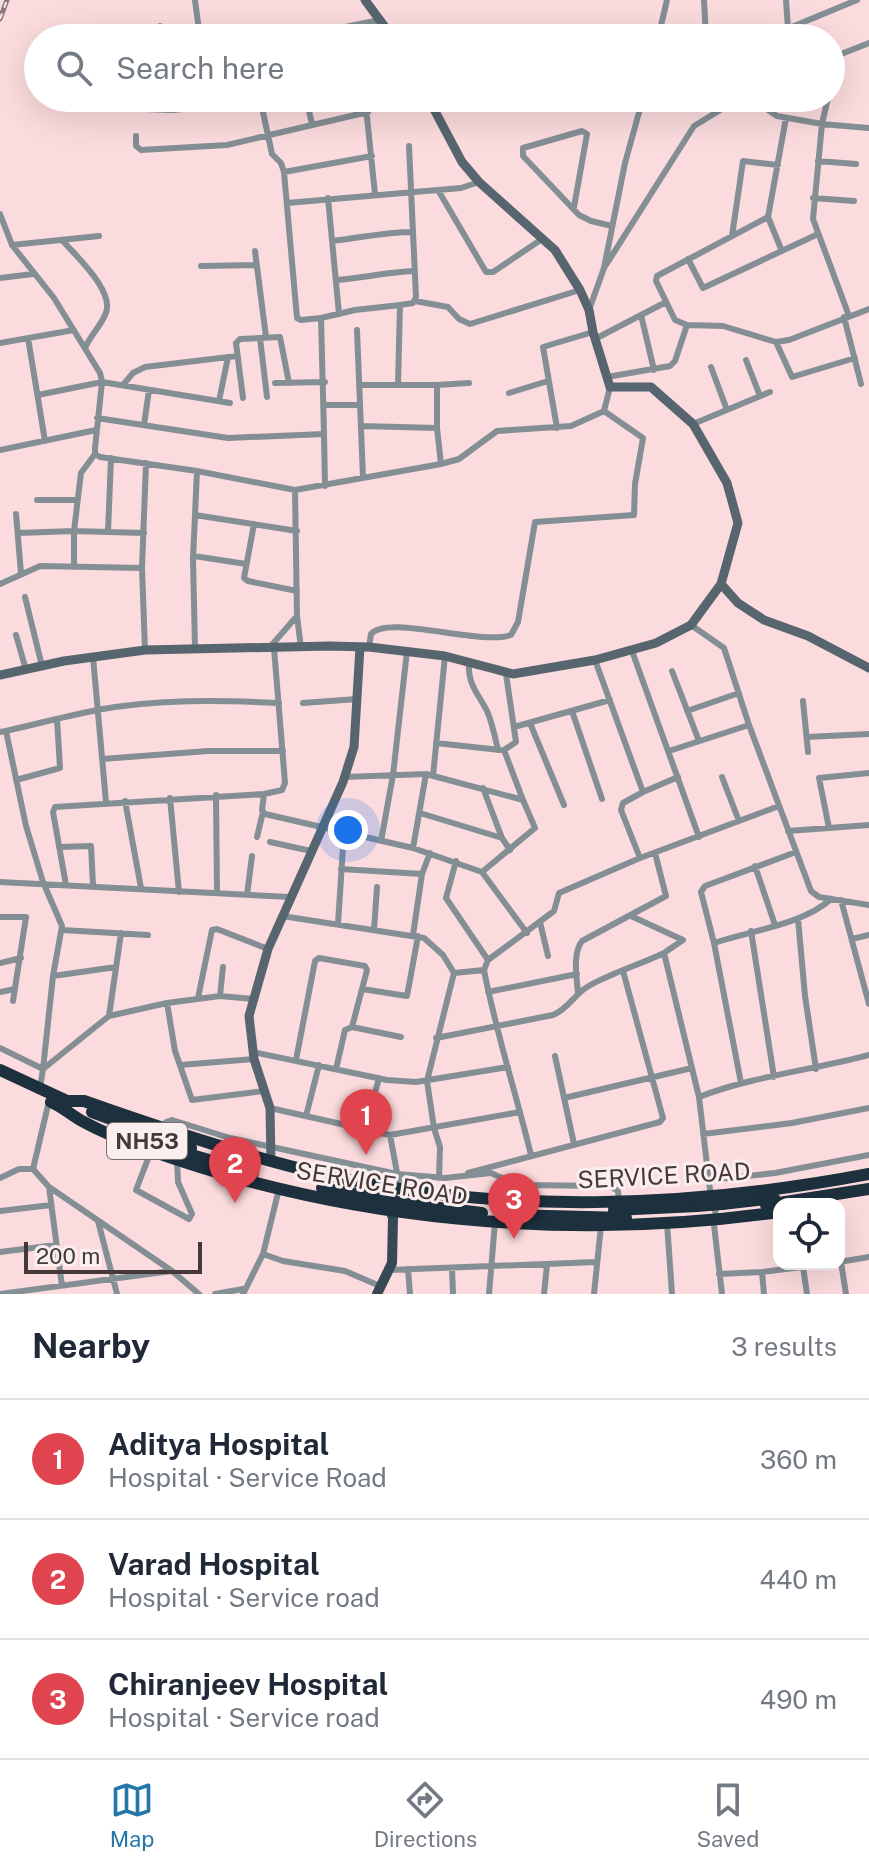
<!DOCTYPE html>
<html lang="en">
<head>
<meta charset="utf-8">
<style>
	:root { --surface:#fff; --page:#f6f6f7; --text:#1f2937; --muted:#747a83; --line:#e0e1e3; --accent:#2477a7 }
	body { margin:0; font-family:"Public Sans",sans-serif; background:var(--page); color:var(--text) }
	.controls { position:absolute; right:24px; bottom:24px; display:grid; overflow:hidden; border-radius:16px; box-shadow:0 8px 32px #0002 }
	.controls button { width:72px; height:72px; display:grid; place-items:center; padding:0; border:0; border-bottom:2px solid var(--line); background:var(--surface); color:var(--text); font:40px sans-serif }
	.scale { position:absolute; left:24px; bottom:20px; width:178px; box-sizing:border-box; padding-left:8px; border:4px solid #443838; border-top:0; font-size:22px; line-height:28px; white-space:nowrap; color:#443838; -webkit-text-stroke:6px #fbeeee; paint-order:stroke }
	.you { position:absolute; left:348px; top:830px; width:28px; height:28px; margin:-20px; border:6px solid #fff; border-radius:50%; background:#1a73e8; box-shadow:0 0 0 12px #1a73e833 }
	.badge { display:grid; place-items:center; width:52px; height:52px; border-radius:50%; background:var(--accent); color:#fff; font-size:26px; font-weight:700 }
	.pin { position:absolute; translate:-50% -66px; filter:drop-shadow(0 2px 4px #0008) }
	.pin::after { content:''; position:absolute; top:42px; width:28px; height:24px; background:inherit; clip-path:polygon(0 0,100% 0,50% 100%) }
	.list { margin:0; padding:0; list-style:none }
	h2 { display:flex; justify-content:space-between; align-items:center; height:104px; margin:0; padding:0 32px; font-size:34px }
	h2 small { font-size:26px; font-weight:400; color:var(--muted) }
	.list li { display:grid; grid-template-columns:52px 1fr auto; gap:24px; align-items:center; box-sizing:border-box; height:120px; padding:0 32px; border-top:2px solid var(--line) }
	.list b { display:block; font-size:30px; white-space:nowrap }
	.list p { margin:0; font-size:26px; white-space:nowrap; color:var(--muted) }
	.list em { font-size:26px; font-style:normal; color:var(--muted) }
	.icon { flex:none; width:44px; height:44px; fill:none; stroke:currentColor; stroke-width:2; stroke-linecap:round; stroke-linejoin:round }
	.map { position:relative; flex:none; width:869px; height:1294px; overflow:hidden }
	.search { position:absolute; background:var(--surface); box-shadow:0 8px 32px #0002; left:24px; right:24px; top:24px; height:88px; display:flex; align-items:center; gap:20px; box-sizing:border-box; padding:0 28px; border-radius:44px; color:var(--muted); font-size:30px }
	.sheet { height:464px; background:var(--surface) }
	nav { display:flex; justify-content:space-around; align-items:center; box-sizing:border-box; height:112px; border-top:2px solid var(--line); background:var(--surface); font-size:22px; color:var(--muted) }
	nav a { display:grid; justify-items:center; gap:4px }
	nav .on { color:var(--accent) }
	.map>svg:first-child { display:block }
	.lines { fill:none; stroke-linecap:round; stroke-linejoin:round }
	.street { stroke:#848e95; stroke-width:6 }
	.secondary { stroke:#57656f; stroke-width:9 }
	.primary { stroke:#374855; stroke-width:10 }
	.highway { stroke:#1d303e; stroke-width:12 }
	.rail-casing { stroke:#8b7778; stroke-width:5 }
	.rail { stroke:#fbeeee; stroke-width:2; stroke-dasharray:6; stroke-linecap:butt }
	.highway-bridge { stroke:#1d303e; stroke-width:12 }
	.labels { text-anchor:middle; dominant-baseline:central; stroke-width:6; stroke-linejoin:round; paint-order:stroke }
	.shield { fill:#fbeeee; stroke:#7b6f6f; stroke-width:2 }
	.shield-label { font-size:22px; font-weight:bold; fill:#443838 }
	.street-label { font-size:24px; fill:#443838; stroke:#fbeeee }
</style>
</head>
<body>
<div class="map">
<svg width="869" height="1294" viewBox="0 0 869 1294">
	<rect width="100%" height="100%" fill="#fbdbdd"/>
	<g class="lines">
		<path class="street" d="M195,0L200,38
			M704,0L706,38
			M786,0L788,28
			M160,26L163,38
			M290,38L380,20
			M658,38L667,0
			M765,38L857,0
			M831,58L869,43
			M831,67L833,74L831,84
			M306,98L312,124
			M365,98L375,194
			M750,98L777,116L822,124L868,128
			M828,98L822,124L813,219L849,316
			M118,108L172,110L261,102
			M136,136V146L141,150L227,145L368,112
			M818,161L856,164
			M284,172L372,156
			M438,190L486,272H493L542,239
			M328,198L339,314
			M813,198L854,201
			M287,203L461,188L479,182
			M574,207L587,134L582,131L523,148V156L579,215L591,221L612,226
			M0,214L12,245L54,298L100,373L102,382L95,448V454L100,457L197,471L295,490L441,464L459,459L497,431L571,426L604,411L610,387
			M768,217L657,276L656,281L675,320L687,325L723,326L776,342L789,340L869,309
			M732,236L743,161L778,165
			M62,240C76,256 117,293 105,315C100,327 90,336 85,348
			M332,241C360,238 385,232 412,232
			M12,245L99,236
			M781,249L768,217L786,118
			M255,251L266,337
			M688,259L703,288L818,234
			M201,266L257,265
			M604,268L694,126L740,98
			M0,278L33,274
			M336,280C363,278 387,272 414,271
			M415,301L448,307L459,319L470,324L580,290
			M589,310L604,268L625,163L643,98
			M641,315L654,370
			M844,317L861,384
			M321,318L355,310L400,305
			M357,330L363,478
			M28,338L45,441
			M260,338L267,397
			M595,339L666,302
			M776,342L792,377L855,358
			M0,343L74,330
			M746,360L760,396
			M711,367L727,410
			M607,377L670,366L675,361L687,325
			M275,383L325,382
			M123,385L133,373L145,367L237,356
			M359,385H437V428L361,426
			M398,385L400,305L413,303L416,297L409,146
			M437,385L469,383
			M509,393L548,381
			M38,395L102,382L230,403
			M243,398L236,343L240,339L280,337L289,383
			M219,401L228,357
			M325,405H360
			M97,418L228,438L324,434L321,318L301,320L297,318L284,172L281,163L272,154L260,98
			M693,424L770,392
			M144,425L149,390
			M437,428L441,464
			M557,428L543,347L593,332
			M324,434L325,486
			M0,450L96,430
			M295,490L297,616L301,648
			M37,500H76
			M16,514L21,573
			M195,515L297,531
			M254,524L244,578L248,581L297,591
			M108,532L111,458
			M18,533L74,531L81,473L95,454
			M194,556L246,564
			M74,567V531L144,533
			M0,584L40,566L142,568
			M25,597L42,666
			M691,625L724,648L749,725L811,891L819,897L869,905
			M16,635L26,670
			M270,647L297,616
			M369,647L371,634C388,614 480,646 511,635L518,622L535,522L634,515L635,484L643,438L604,411
			M195,648L193,559L197,471
			M145,650L142,568L146,463
			M632,651L699,837
			M93,657L106,802
			M595,660L643,792L623,803L621,810L640,858
			M469,661C467,683 477,692 487,711C492,722 495,737 498,750
			M672,671L699,741
			M506,674L516,742L504,750L523,800
			M803,701L808,752
			M303,703L357,699
			M572,711L602,799
			M687,711L739,693
			M530,723L564,805
			M514,727L610,700
			M6,731C36,724 67,716 97,710C157,699 219,700 279,703
			M0,732L6,731L26,826L43,882L62,926L53,976L43,1069
			M807,737L869,734
			M436,743L500,750
			M669,751L749,725
			M102,759L208,751H283
			M433,776L445,656
			M345,777L426,774L523,800L535,828L482,872
			M722,777L739,821
			M16,780L60,768L57,719
			M483,788L502,838
			M643,792L678,777
			M264,794L262,810L265,814L413,848L482,872L527,933
			M216,795L217,892
			M170,798L179,892
			M125,801L141,888
			M420,813L502,838L510,850
			M829,828L819,778L869,773
			M788,831L869,825
			M257,837L263,812
			M381,841L393,775L407,651
			M270,842L311,851
			M59,847L91,846L93,885
			M413,848L426,774
			M456,861L446,898L488,960
			M755,866L775,925
			M341,869L422,874
			M0,882L290,897
			M66,885L53,812L55,807L264,794L282,790L285,783L274,648
			M247,895L252,856
			M841,900L869,1004
			M282,916L424,938L443,955L454,973L484,970C496,1033 516,1093 531,1155
			M631,916L683,940L664,953L699,1097L710,1190L714,1196L716,1220
			M0,917H26L13,1001
			M798,919L805,996L816,1069
			M540,922L548,956
			M338,924L344,832
			M62,930L148,935
			M374,930L377,887
			M751,931L774,1077
			M413,935L422,874L430,853
			M852,939L869,935
			M714,943C750,931 804,924 831,899
			M0,963L21,958
			M484,970L488,960L554,911L559,893L640,858L779,806
			M53,976L116,967
			M362,989L407,996L418,936
			M0,992L15,989
			M488,992L577,974
			M578,994C577,978 572,954 582,941L666,896L655,853
			M220,996L223,967
			M198,998L212,930L217,929L268,949
			M167,1003L220,996L253,999
			M109,1016L167,1003L175,1051L192,1100L264,1091
			M352,1027L401,1037
			M436,1038L553,1015C568,1009 574,995 587,987C611,973 639,965 664,953
			M0,1048L43,1069L40,1088
			M253,1052L387,1080L416,1082L508,1067
			M555,1056L574,1144
			M296,1060L315,961L319,958L365,966L367,970L352,1027L345,1030L336,1069
			M180,1065L254,1059
			M43,1069L109,1016L121,933
			M741,1083L714,943L701,892L705,886L796,852
			M699,1097C753,1076 813,1070 869,1055
			M564,1098L692,1068
			M270,1108L390,1135L520,1112
			M306,1116L319,1065
			M163,1129L166,1122L172,1120L230,1138L397,1174L445,1178L491,1173L518,1185L610,1186L618,1191L619,1201
			M365,1130L379,1078
			M703,1134L792,1123L869,1108
			M390,1135L398,1178L403,1189
			M151,1151L136,1190L189,1219L192,1214L178,1182L177,1160
			M33,1169L49,1101
			M468,1173L660,1122L663,1118L623,971
			M0,1178L19,1169H33L49,1187L172,1271L199,1294
			M439,1178L440,1147L434,1128L427,1081L454,973
			M709,1180L775,1173L869,1155
			M49,1187L62,1286
			M0,1211L51,1205
			M98,1221L117,1294
			M667,1223L672,1294
			M714,1225L722,1294
			M0,1252L56,1245
			M263,1254L283,1261L345,1271L380,1286
			M839,1262L869,1257
			M841,1262L846,1294
			M803,1267L807,1294
			M452,1268L453,1294
			M408,1269L410,1294
			M388,1270L596,1262
			M762,1272L764,1294
			M719,1274L762,1272L825,1264
			M0,1294L171,1271
			M215,1294L243,1289
			M243,1294L263,1254L279,1189
			M489,1294L495,1222
			M544,1294L547,1265
			M594,1294L601,1226"/>
		<path class="secondary" d="M365,0L393,38
			M721,584L738,603L764,620L808,636L869,668
			M0,675L64,661L145,650L329,646L369,647L445,656L513,674L595,660L656,643L691,625L721,584L738,523L727,483L693,424L651,387H610L593,332L589,310L580,290L555,250L479,182L462,162L428,98
			M271,1161L270,1108L254,1059L249,1016L268,949L343,782L354,747L360,647"/>
		<path class="primary" d="M377,1294L392,1263L393,1218L390,1210L394,1187"/>
		<path class="highway" d="M0,1070L67,1101H84C163,1129 241,1155 322,1174C500,1215 690,1208 869,1174
			M51,1102C63,1107 71,1115 82,1121C102,1132 122,1140 143,1148C344,1221 568,1242 779,1212
			M92,1112L191,1148
			M178,1151L253,1173
			M322,1188L385,1199
			M406,1204L482,1213
			M722,1204L774,1198
			M766,1205L869,1189
			M614,1210L697,1206
			M505,1215L626,1218"/>
		<defs>
			<path id="rail" d="M0,19L7,0"/>
		</defs>
		<use href="#rail" class="rail-casing"/>
		<use href="#rail" class="rail"/>
		<path class="highway-bridge" d="M385,1199L406,1204
			M697,1206L722,1204"/>
	</g>
	<g class="labels">
		<rect class="shield" x="107" y="1123" width="80" height="36" rx="6"/>
		<g class="shield-label">
			<text x="147" y="1141">NH53</text>
		</g>
		<g class="street-label">
			<text transform="translate(664 1175) rotate(-3)">SERVICE ROAD</text>
			<text transform="translate(382 1183) rotate(9)">SERVICE ROAD</text>
		</g>
	</g>
</svg>
<div class="controls">
<button><svg class="icon" aria-label="locate" viewBox="0 0 24 24"><circle cx="12" cy="12" r="6"/><path d="M12 2v4M12 18v4M2 12h4M18 12h4"/></svg></button>
</div>
<div class="scale">200 m</div>
<div class="you"></div>
<div class="pin badge" style="left:366px;top:1155px;background:#e0444e">1</div>
<div class="pin badge" style="left:235px;top:1203px;background:#e0444e">2</div>
<div class="pin badge" style="left:514px;top:1239px;background:#e0444e">3</div>
<div class="search"><svg class="icon" aria-label="search" viewBox="0 0 24 24"><circle cx="10" cy="10" r="6"/><path d="M15 15l6 6"/></svg>Search here</div>
</div>
<section class="sheet">
<h2>Nearby<small>3 results</small></h2>
<ul class="list">
<li><span class="badge" style="background:#e0444e">1</span><div><b>Aditya Hospital</b><p>Hospital · Service Road</p></div><em>360 m</em></li>
<li><span class="badge" style="background:#e0444e">2</span><div><b>Varad Hospital</b><p>Hospital · Service road</p></div><em>440 m</em></li>
<li><span class="badge" style="background:#e0444e">3</span><div><b>Chiranjeev Hospital</b><p>Hospital · Service road</p></div><em>490 m</em></li>
</ul>
</section>
<nav>
<a class="on"><svg class="icon" aria-label="map" viewBox="0 0 24 24"><path d="M3 6l6-2 6 2 6-2v14l-6 2-6-2-6 2zM9 4v14M15 6v14"/></svg>Map</a>
<a><svg class="icon" aria-label="directions" viewBox="0 0 24 24"><path d="M12 3l9 9-9 9-9-9zM9 14v-3h6M13 9l2 2-2 2"/></svg>Directions</a>
<a><svg class="icon" aria-label="saved" viewBox="0 0 24 24"><path d="M7 4h10v16l-5-4-5 4z"/></svg>Saved</a>
</nav>
</body>
</html>
